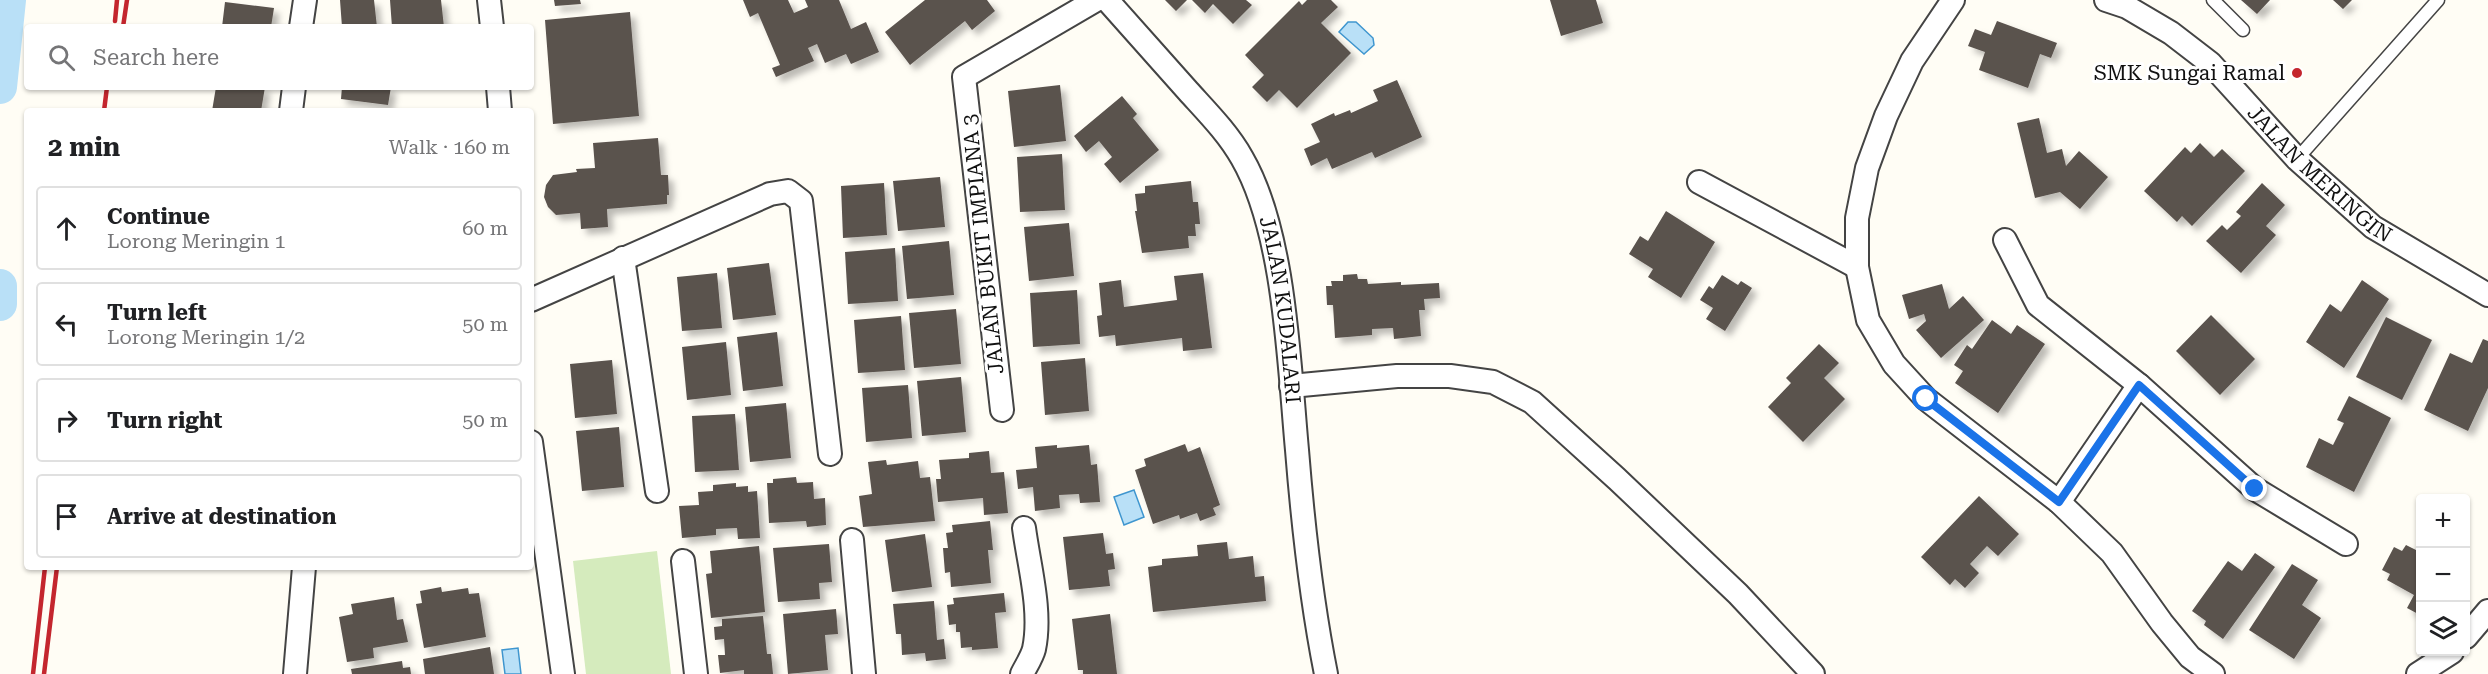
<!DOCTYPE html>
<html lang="en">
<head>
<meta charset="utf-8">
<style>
	:root { --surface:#fff; --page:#f2f2f2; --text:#202124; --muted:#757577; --line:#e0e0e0 }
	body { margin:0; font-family:"Roboto Serif",serif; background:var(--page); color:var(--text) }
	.controls { position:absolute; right:18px; bottom:18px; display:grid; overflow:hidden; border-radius:6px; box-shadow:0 2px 4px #0004 }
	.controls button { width:54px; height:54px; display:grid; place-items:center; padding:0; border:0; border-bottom:2px solid var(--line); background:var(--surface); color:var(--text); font:30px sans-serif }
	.stop { position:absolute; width:18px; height:18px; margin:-14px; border:4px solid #1a73e8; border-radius:50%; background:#fff }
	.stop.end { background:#1a73e8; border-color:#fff; box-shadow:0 2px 6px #0008 }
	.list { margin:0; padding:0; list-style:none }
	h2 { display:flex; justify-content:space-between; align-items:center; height:78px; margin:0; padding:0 24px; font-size:26px }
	h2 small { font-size:20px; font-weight:400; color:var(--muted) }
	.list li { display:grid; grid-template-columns:39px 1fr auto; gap:18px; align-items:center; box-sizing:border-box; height:84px; margin:0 12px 12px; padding:0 12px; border:2px solid var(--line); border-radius:6px }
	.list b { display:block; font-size:22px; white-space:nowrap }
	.list p { margin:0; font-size:20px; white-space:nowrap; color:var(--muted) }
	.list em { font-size:20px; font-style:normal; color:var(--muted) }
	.icon { flex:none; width:33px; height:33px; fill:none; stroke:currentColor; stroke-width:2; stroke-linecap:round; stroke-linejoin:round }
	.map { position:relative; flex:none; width:2488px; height:674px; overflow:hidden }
	.search { position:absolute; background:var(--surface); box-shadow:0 2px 4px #0004; left:24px; top:24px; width:510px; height:66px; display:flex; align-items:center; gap:15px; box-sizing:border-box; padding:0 21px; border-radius:6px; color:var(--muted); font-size:22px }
	.panel { position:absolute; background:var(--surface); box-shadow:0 2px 4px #0004; left:24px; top:108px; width:510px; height:462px; border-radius:6px }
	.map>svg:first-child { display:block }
	.green { fill:#d5ebbd }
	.water { fill:#b9e0f7; stroke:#3f96cf; stroke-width:1.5 }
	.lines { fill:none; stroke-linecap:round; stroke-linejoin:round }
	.river { stroke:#b9e0f7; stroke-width:34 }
	.building { fill:#5a524d; filter:url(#shadow) }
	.lane-casing { stroke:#444; stroke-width:15 }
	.street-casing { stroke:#444; stroke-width:26 }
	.lane { stroke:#fff; stroke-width:12 }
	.street { stroke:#fff; stroke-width:22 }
	.rail { stroke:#c4262e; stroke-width:4.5 }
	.route { stroke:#1a73e8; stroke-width:8 }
	.poi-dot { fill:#c4262e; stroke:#fff; stroke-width:2 }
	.labels { text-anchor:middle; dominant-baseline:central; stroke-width:6; stroke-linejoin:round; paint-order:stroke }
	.poi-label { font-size:21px; fill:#111; stroke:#fff; text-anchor:end }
	.street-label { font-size:21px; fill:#111; stroke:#fff }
</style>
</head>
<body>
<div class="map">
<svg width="2488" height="674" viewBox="0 0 2488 674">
	<defs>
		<filter id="shadow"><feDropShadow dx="5.5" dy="5.5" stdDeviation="3" flood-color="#0004"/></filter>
	</defs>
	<rect width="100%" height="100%" fill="#fffdf5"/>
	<path class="green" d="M657,551L671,674H586L573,561Z"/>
	<path class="water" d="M1348,22H1356L1373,38L1374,45L1364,54L1339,32Z
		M1134,490L1144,517L1124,525L1114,497Z
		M518,648L521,674H505L502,650Z"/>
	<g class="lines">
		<path class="river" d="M0,87L9,0
			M0,286V304"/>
	</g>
	<path class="building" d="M340,0H374L377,27H342Z
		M390,0H441L444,27H392Z
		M554,0H580L581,4L555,6Z
		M743,0H788L794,13L808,7L805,0H839L851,29L866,22L879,52L851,64L846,54L825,63L817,44L808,48L814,61L776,77L772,68L780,65L758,13L750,17Z
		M925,0H987L995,11L972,30L965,21L910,65L885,32Z
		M1165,0H1187L1176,11Z
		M1192,0H1246L1252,5L1233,24L1213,4L1205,13Z
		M1307,0H1331L1338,7L1321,23L1351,53L1297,108L1279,90L1267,102L1252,87L1264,75L1245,55L1299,1L1302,5Z
		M1550,0H1596L1603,23L1561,36Z
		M2241,0H2270L2257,14Z
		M2333,0H2352L2343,9Z
		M225,2L274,8L271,27H222Z
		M630,12L639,116L553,124L545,20Z
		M1997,21L2057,43L2051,58L2040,54L2028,88L1979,70L1985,52L1968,46L1975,29L1991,35Z
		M1397,80L1422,137L1375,158L1372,152L1332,169L1327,158L1311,166L1304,149L1320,142L1311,124L1334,113L1335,116L1350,110L1351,113L1378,101L1373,90Z
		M1060,85L1066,141L1014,147L1008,91Z
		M216,87H265L261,111H212Z
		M342,87H391L388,105L341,99Z
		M1122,96L1137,114L1133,118L1159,150L1120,183L1104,164L1112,157L1099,141L1086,152L1074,136Z
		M2039,118L2047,153L2062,149L2066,166L2079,151L2108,177L2080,209L2060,192L2035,198L2017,123Z
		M658,138L661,175H668L669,195H667V204L607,209L608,227L581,229L580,213L556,215L548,207L544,197L546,185L553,175L577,172L576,169L595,168L593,143Z
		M2200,143L2214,157L2222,149L2245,171L2192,226L2182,216L2177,222L2144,191L2185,147L2191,153Z
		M1062,154L1065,210L1020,212L1017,157Z
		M940,177L945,227L898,231L893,181Z
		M1191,181L1193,202H1198L1200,224H1195L1196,236H1188L1189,248L1142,253L1135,211H1137L1135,194L1145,193V186Z
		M884,183L887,235L843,238L841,186Z
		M2262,183L2285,205L2266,226L2276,235L2241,273L2206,241L2222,225L2227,230L2241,216L2236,212Z
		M1666,211L1715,242L1681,298L1648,277L1653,269L1629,254L1640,236L1648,241Z
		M1069,223L1074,276L1029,281L1024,227Z
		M949,241L954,295L907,299L902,246Z
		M895,248L898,301L848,304L845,252Z
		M769,263L776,315L733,320L727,268Z
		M717,273L722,328L682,331L677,277Z
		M1203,273L1212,348L1183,351L1182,338L1116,346L1115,335L1099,337L1097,316L1102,315L1099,283L1121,280L1124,307L1177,300L1174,276Z
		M1357,274L1358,279H1367L1368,284L1401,282V285L1439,283L1440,298L1424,299L1425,310H1419L1421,336L1394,339L1393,328L1372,329V335L1335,338L1333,305H1327L1326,286H1332L1331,281H1343V275Z
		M1722,275L1738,285L1741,281L1752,288L1725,331L1706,319L1713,308L1700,300L1709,286L1713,289Z
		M2362,280L2389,299L2344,368L2306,342L2330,304L2341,312Z
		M1942,284L1949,309L1963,296L1984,320L1941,358L1916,330L1926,321L1924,314L1909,319L1902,295Z
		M1077,290L1080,344L1033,347L1030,293Z
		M956,309L961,364L914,368L909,313Z
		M2211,315L2255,359L2220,395L2176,351Z
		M901,316L905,370L858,373L854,320Z
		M2386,317L2432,340L2402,400L2356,377Z
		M1992,320L2011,334L2017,325L2045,344L1998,413L1955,383L1963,371L1954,365L1967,345L1972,349Z
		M777,332L783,386L743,391L737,337Z
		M2483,339L2488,341V388L2468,431L2424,410L2450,353L2472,363Z
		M726,342L731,395L687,400L682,347Z
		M1819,344L1839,363L1824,378L1845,399L1803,442L1768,407L1791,383L1786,378Z
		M1085,358L1089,411L1045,415L1041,362Z
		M612,360L617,414L575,418L570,364Z
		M961,377L966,432L922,436L917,381Z
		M908,385L912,438L866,442L862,388Z
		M2349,396L2391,418L2354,492L2306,467L2319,438L2333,445L2344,423L2337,420Z
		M786,403L791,458L750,462L745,407Z
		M735,414L739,470L695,472L692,416Z
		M619,427L624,487L582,491L576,431Z
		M1185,444L1188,452L1200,447L1220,505L1213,508L1216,515L1200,521L1197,513L1180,519L1179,515L1153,524L1135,470L1146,466L1144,459Z
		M1057,445V448L1089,445L1091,465L1097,464L1100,502L1080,503L1079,494L1059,495L1060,508L1035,511L1033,487L1018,489L1016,470L1037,468L1035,447Z
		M989,451L991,473L1004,472L1008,513L984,515L983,498L938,502L936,479H941L939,460L969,458V453Z
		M886,460L887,465L918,461L920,478L930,477L935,521L863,527L859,496L872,494L868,462Z
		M796,477L797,483L813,482L814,499L825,498L826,525L807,527L806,521L769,523L767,483H773V479Z
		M736,483V487L748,486V492L757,491L760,538L738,539L737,528L716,529V535L682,538L679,506L699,505L698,492L713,491V485Z
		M1979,496L2019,534L1998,556L1987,546L1970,564L1979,573L1965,588L1955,579L1950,585L1921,557Z
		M990,521L993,550H988L991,583L951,587L950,572L945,573L943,548H948L946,533L953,532L952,525Z
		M1103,533L1106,554L1113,553L1115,569L1108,570L1110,586L1069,590L1063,537Z
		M925,534L932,587L892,592L885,540Z
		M1227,542L1229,559L1253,556L1255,577L1264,576L1266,601L1153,612L1148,567L1162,565V559L1198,556L1197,545Z
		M829,544L832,582L819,583L820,599L778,602L773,548Z
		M2406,545L2420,552V615L2407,608L2414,595L2387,580L2390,574L2382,570L2394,547L2402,551Z
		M759,546L765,612L711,618L706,574L712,573L710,551Z
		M2255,553L2275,567L2223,639L2204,625L2206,621L2192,611L2228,561L2242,571Z
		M2292,564L2318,580L2302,605L2321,618L2294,659L2249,630Z
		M441,587L442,592L468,588L469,594L479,593L486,637L424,648L416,604L422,603L420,591Z
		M1004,593L1006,612L995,613L998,648L972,650V647L961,648L960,632H956V624L949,625L947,605L954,604L953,598Z
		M394,597L397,620L403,619L408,642L373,648L374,658L347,662L339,617L353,614L351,604Z
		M934,601L937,640L944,639L946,659L926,661L925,653L902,655L901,634H896L893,604Z
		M836,609L838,634L825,635L828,670L788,674L783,614Z
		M1110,614L1117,674H1083V670H1078L1072,619Z
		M763,616L767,654H771L773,674H744V670L720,673L718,655H725L724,639L715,640L714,627L722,626V619Z
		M490,647L494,674H425L423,659Z
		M402,661L403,668L410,667L411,674H352L351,669Z"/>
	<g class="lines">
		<defs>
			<path id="lane" d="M2213,0L2243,30
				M2297,159L2438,0"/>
			<g id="street">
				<path d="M489,0L492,27"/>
				<path id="s1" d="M1107,0C1134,30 1161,61 1188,91C1207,112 1228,133 1242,158C1285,232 1289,364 1297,450C1303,525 1311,599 1326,674"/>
				<path d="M1953,0L1912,61L1886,116L1867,168L1857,218V267L1868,320L1894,364L1926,399L2059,502L2112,553L2162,623L2190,657L2213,674"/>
				<path id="s2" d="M2106,0L2127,7L2171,33L2210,63L2297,159L2373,227L2488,295"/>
				<path d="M301,27L305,0"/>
				<path d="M498,87L500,111"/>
				<path d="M291,111L294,87"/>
				<path d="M1699,182L1857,267"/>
				<path d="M2005,240L2038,305L2139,385L2255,489L2346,544"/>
				<path d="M623,258L657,491"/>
				<path d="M531,300L770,194L788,191L801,201L830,454"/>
				<path d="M1291,386L1397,376H1450L1493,382L1532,402L1617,479L1738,594L1813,674"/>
				<path d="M1002,410L964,77L1096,0"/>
				<path d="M531,442L563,674"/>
				<path d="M2059,502L2139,385"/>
				<path d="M852,540L864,674"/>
				<path d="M683,561L696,674"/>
				<path d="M2466,637L2488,611"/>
				<path d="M295,674L304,567"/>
				<path d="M1022,674C1026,666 1032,657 1034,649C1042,611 1029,566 1024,528"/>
				<path d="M2418,674L2452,652"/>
			</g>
		</defs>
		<use href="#lane" class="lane-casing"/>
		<use href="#street" class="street-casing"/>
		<use href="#lane" class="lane"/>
		<use href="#street" class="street"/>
		<path class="rail" d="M115,21L117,0
			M123,27L127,0
			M104,111L107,87
			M33,674L45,567
			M44,674L57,567"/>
	</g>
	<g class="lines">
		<path class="route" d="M1926,399L2059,502L2139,385L2255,489"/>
	</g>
	<circle class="poi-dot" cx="2297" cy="73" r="6"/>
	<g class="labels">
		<g class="poi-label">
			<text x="2285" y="73">SMK Sungai Ramal</text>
		</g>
		<g class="street-label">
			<text stroke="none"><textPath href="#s2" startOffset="279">JALAN MERINGIN</textPath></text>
			<text transform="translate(983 244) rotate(-96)">JALAN BUKIT IMPIANA 3</text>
			<text stroke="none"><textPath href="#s1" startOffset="366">JALAN KUDALARI</textPath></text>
		</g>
	</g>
</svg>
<div class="controls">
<button>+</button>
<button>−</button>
<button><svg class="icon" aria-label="layers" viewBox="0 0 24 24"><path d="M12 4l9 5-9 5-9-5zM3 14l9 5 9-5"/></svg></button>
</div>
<div class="stop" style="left:1926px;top:399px"></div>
<div class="stop end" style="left:2255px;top:489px"></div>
<div class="search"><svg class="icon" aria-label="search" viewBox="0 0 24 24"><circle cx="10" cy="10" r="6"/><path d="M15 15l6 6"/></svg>Search here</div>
<section class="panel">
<h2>2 min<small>Walk · 160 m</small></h2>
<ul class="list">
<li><svg class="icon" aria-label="ahead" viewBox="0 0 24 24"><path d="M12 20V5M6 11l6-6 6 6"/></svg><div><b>Continue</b><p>Lorong Meringin 1</p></div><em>60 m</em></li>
<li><svg class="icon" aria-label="left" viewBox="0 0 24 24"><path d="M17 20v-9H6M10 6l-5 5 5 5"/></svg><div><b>Turn left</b><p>Lorong Meringin 1/2</p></div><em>50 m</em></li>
<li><svg class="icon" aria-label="right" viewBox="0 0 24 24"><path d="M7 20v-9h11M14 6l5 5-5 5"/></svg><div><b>Turn right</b></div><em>50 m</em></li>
<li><svg class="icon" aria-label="arrive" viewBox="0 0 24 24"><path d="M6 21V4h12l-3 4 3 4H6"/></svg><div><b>Arrive at destination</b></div></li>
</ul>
</section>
</div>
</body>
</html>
